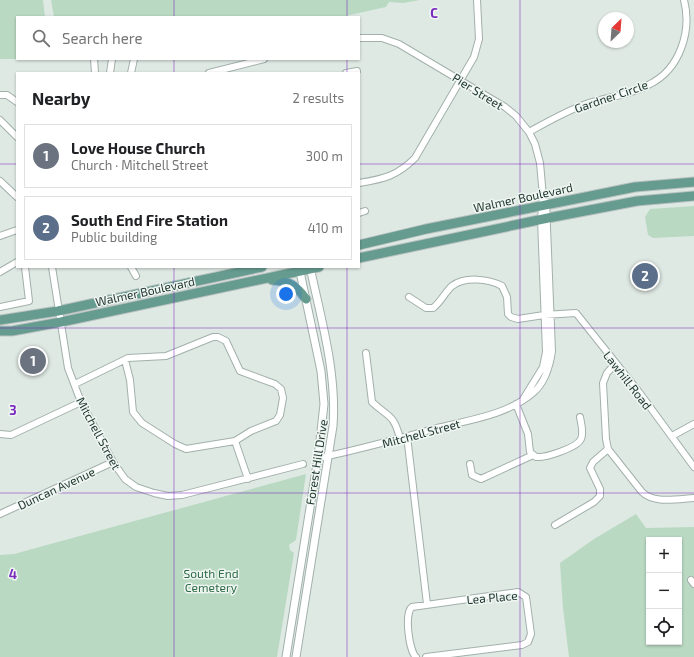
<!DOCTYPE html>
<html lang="en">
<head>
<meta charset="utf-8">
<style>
	:root { --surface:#fff; --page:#f6f6f6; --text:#202124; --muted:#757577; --line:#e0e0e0; --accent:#111827 }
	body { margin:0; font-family:"Exo 2",sans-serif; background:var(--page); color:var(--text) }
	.controls { position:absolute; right:12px; bottom:12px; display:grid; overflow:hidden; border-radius:0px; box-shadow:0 1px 3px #0004 }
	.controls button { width:36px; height:36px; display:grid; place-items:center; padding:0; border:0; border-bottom:1px solid var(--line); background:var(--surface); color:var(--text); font:20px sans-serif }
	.compass { position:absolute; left:598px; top:12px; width:36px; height:36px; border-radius:50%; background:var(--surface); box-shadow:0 1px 3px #0004; rotate:25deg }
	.you { position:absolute; left:286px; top:294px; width:14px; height:14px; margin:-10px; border:3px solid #fff; border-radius:50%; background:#1a73e8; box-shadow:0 0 0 6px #1a73e833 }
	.badge { display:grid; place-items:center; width:26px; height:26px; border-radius:50%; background:var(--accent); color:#fff; font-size:13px; font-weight:700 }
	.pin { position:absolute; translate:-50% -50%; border:2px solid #fff; box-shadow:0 1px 4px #0006 }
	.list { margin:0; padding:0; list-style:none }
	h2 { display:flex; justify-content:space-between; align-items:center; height:52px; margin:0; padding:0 16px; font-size:17px }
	h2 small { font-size:13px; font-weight:400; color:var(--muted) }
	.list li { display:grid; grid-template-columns:26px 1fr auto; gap:12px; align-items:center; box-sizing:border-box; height:64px; margin:0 8px 8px; padding:0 8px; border:1px solid var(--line); border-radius:0px }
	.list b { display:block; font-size:15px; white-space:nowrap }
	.list p { margin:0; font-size:13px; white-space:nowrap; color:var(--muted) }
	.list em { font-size:13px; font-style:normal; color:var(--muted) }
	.icon { flex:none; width:22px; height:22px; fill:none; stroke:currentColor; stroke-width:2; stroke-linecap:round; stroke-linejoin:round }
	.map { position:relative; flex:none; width:694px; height:657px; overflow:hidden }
	.search { position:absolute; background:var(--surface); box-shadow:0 1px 3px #0004; left:16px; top:16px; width:344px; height:44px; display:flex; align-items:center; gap:10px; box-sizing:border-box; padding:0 14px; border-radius:0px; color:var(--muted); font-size:15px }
	.panel { position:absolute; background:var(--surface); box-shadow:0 1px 3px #0004; left:16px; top:72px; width:344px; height:196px; border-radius:0px }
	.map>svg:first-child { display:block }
	.green { fill:#b9d9c2; fill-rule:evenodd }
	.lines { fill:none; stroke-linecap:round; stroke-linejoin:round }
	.minor-casing { stroke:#a2b0ab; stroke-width:8 }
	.tertiary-casing { stroke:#a2b0ab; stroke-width:9 }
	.primary-casing { stroke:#bcc3c2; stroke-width:11 }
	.minor { stroke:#fff; stroke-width:6 }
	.tertiary { stroke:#fff; stroke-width:7 }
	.primary { stroke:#669b8f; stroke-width:9 }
	.grid { fill:none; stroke:#7b2cbf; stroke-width:1; stroke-opacity:0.55 }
	.labels { text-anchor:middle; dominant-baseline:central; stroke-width:3; stroke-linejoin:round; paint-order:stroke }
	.street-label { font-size:12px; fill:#213732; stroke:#eff6f2 }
	.park-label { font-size:12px; fill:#2e6b47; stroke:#eff6f2 }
	.grid-label { font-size:13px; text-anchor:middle; font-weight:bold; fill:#7b2cbf; stroke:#eff6f2; stroke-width:3; stroke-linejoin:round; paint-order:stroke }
</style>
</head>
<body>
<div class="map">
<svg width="694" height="657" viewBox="0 0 694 657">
	<rect width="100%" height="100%" fill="#dfe9e4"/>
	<path class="green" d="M0,0H43L45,17H17V59H0Z
		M51,0H420L403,3L389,2L386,7L341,17H54Z
		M694,206V236L653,238L648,235L645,217L650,209Z
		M306,474L296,540L289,545L290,550L294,553L277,657H0V555L14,554Z
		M636,514L646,528L694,527V657H569L563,608L560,563L594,539ZM649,540H679V642H649Z"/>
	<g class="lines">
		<defs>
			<path id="minor" d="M359,38H382L399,44L505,107L516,116L529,132L535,144L540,163L543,197L541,219L546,352L543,367L522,401
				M94,59L95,73
				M110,73L112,59
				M131,73L134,59
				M209,73L264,59
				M346,73L357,71
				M0,95H7L17,102
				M0,120L17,137
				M529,132C547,122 566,111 586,104C607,97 631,95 650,84C680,69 692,31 684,0
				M0,181L17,197
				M359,183C384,179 397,176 415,158L474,57L479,39L477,0
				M359,213L365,211
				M0,236L17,230
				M52,267L68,368L81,402L113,462L125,479L136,487L154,493L168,496L182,495L303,464
				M131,267L136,276
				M0,272L17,262
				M409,297L426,308H433C441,302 445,292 452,286C465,276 489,279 502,286L507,297L508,314L511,317L518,319L544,315L576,313L639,392L694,467
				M0,307L29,301L25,267
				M366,353L372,402C389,418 393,413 400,438
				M125,360L130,380L133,412L142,423L175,444L186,449L235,441L248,479
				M615,364L607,373L603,383L606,439L608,449L642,492C654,504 678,499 694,498
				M75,384L128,358L166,356L213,337H218L226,341L240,371L275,384L281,389L283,398L280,415L276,421L251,431L235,441
				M516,404L528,434L530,452L536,457C545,458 577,448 581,439C584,433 581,423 580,417
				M0,434L11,435L81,402
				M407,436L427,604
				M672,436L694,424
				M318,458C358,450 397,439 437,428C469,420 508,415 534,392C545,382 550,365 552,351L546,202
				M470,464L472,475L481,479L533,455
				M0,514L113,462
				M555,525L594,502L600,496V489L590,468L593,462L608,449
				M691,580L694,584
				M416,657C409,651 404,613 412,607L518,592L526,597L531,634L528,642L522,645L426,657"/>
			<path id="tertiary" d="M286,657L318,458L324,404L321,371L299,267
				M296,657L333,426C337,372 321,319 310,267"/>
			<path id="primary" d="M359,245L426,229L635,187L694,182
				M359,258L548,218L637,201L694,196
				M272,280C288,281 296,285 306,299
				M0,320L58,311L262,267
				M0,331H12L61,322L319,267"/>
		</defs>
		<use href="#minor" class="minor-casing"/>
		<use href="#tertiary" class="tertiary-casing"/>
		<use href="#primary" class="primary-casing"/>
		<use href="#minor" class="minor"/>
		<use href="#tertiary" class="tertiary"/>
		<use href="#primary" class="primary"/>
	</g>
	<path class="grid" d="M174,0V17M347,0V17M520,0V657M174,59V73M347,59V73M0,164H17M359,164H694M174,267V657M347,267V657M0,328H694M0,493H694"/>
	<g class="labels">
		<g class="street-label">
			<text transform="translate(478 91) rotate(32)">Pier Street</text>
			<text transform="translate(611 96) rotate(-19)">Gardner Circle</text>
			<text transform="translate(523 197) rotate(-12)">Walmer Boulevard</text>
			<text transform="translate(145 291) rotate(-12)">Walmer Boulevard</text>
			<text transform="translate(628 380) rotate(52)">Lawhill Road</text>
			<text transform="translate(99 433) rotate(62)">Mitchell Street</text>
			<text transform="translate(421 433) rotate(-15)">Mitchell Street</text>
			<text transform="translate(316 462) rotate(-81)">Forest Hill Drive</text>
			<text transform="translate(56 488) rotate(-25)">Duncan Avenue</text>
			<text transform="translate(492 597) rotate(-5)">Lea Place</text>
		</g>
		<g class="park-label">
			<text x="211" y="573">South End<tspan x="211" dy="14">Cemetery</tspan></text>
		</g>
	</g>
	<g class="grid-label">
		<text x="434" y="18">C</text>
		<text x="13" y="415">3</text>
		<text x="13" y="579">4</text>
	</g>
</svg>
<div class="controls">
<button>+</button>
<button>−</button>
<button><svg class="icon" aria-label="locate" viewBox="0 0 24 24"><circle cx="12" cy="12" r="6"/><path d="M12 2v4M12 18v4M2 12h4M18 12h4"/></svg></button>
</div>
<svg class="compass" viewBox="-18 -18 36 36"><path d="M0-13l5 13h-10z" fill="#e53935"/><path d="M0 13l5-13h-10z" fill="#757577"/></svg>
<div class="you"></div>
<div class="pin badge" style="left:33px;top:361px;background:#6b7280">1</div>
<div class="pin badge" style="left:645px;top:276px;background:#5c6f8a">2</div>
<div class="search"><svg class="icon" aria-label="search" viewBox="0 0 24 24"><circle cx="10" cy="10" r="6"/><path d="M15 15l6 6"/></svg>Search here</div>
<section class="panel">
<h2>Nearby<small>2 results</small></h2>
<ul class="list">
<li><span class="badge" style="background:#6b7280">1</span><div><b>Love House Church</b><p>Church · Mitchell Street</p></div><em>300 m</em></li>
<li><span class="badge" style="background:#5c6f8a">2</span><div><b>South End Fire Station</b><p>Public building</p></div><em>410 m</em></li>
</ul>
</section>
</div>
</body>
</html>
